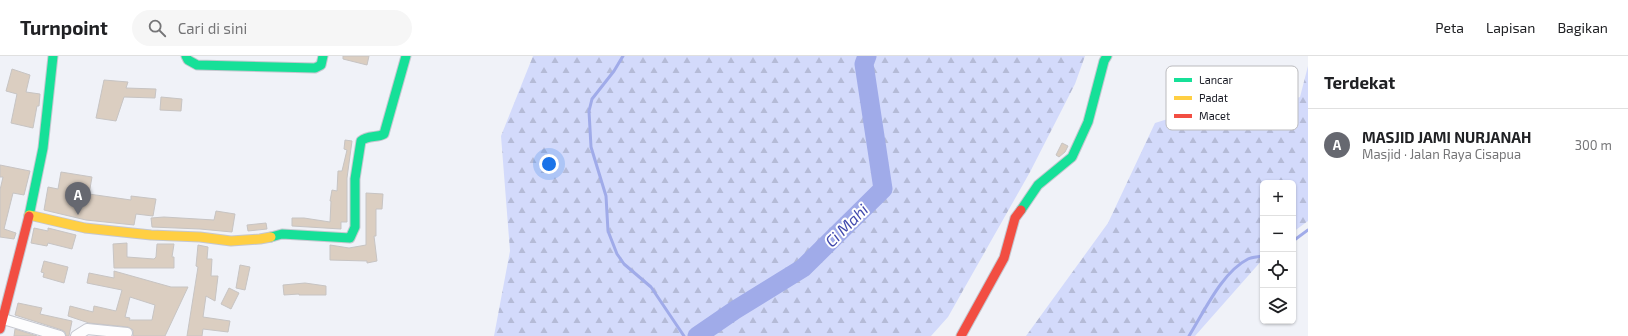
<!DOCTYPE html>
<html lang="id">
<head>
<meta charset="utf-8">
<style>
	:root { --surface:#fff; --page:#f6f6f6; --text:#202124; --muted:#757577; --line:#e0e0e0; --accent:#666870 }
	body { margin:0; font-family:"Exo 2",sans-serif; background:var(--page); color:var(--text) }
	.controls { position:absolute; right:12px; bottom:12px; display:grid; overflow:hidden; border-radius:6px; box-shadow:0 1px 3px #0004 }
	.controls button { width:36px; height:36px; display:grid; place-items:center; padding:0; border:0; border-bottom:1px solid var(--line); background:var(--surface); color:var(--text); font:20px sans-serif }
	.you { position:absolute; left:549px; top:108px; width:14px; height:14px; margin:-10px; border:3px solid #fff; border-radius:50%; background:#1a73e8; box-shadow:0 0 0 6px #1a73e833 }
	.badge { display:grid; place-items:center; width:26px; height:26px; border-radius:50%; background:var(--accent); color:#fff; font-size:13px; font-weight:700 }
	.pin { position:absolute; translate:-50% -33px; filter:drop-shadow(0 1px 2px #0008) }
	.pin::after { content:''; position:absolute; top:21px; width:14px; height:12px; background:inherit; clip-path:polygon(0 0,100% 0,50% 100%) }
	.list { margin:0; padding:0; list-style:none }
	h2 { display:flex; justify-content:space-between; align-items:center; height:52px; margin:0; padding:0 16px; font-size:17px }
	h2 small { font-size:13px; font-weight:400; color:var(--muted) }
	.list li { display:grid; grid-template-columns:26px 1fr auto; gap:12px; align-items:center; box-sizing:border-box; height:72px; padding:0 16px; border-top:1px solid var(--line) }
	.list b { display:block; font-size:15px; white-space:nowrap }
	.list p { margin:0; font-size:13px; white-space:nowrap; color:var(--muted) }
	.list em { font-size:13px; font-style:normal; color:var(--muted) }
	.icon { flex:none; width:22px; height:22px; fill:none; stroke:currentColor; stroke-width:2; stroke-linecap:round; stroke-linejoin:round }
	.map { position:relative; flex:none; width:1308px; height:280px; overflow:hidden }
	header { display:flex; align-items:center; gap:24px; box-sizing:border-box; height:56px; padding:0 20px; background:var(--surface); border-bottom:1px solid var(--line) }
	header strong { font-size:19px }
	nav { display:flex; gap:22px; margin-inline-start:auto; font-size:14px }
	.search { width:280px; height:36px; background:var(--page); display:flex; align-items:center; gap:10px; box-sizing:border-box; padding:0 14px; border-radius:22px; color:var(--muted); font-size:15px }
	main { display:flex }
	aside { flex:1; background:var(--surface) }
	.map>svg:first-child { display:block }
	.forest { fill:url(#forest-firs) }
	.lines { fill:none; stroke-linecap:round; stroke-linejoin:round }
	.stream { stroke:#a0abe9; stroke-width:3 }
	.river { stroke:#a0abe9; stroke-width:19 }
	.building { fill:#dbcec1; stroke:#c7c4c3; fill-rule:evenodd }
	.street-casing { stroke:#c5c7cf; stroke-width:12 }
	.fast-casing { stroke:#c5c7cf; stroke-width:11 }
	.slow-casing { stroke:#c5c7cf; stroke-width:11 }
	.jam-casing { stroke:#c5c7cf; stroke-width:11 }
	.street { stroke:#fdfdfe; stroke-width:10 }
	.fast { stroke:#16e098; stroke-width:9 }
	.slow { stroke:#ffcf43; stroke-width:9 }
	.jam { stroke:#f24e42; stroke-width:9 }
	.labels { text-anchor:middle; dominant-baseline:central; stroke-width:4; stroke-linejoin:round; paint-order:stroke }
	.water-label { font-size:16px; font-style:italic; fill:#4149ad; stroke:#fff }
	.key { fill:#fff; stroke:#bbbbbe; stroke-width:1 }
	.key-label { font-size:11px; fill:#1b1d27 }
</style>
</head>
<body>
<header>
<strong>Turnpoint</strong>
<div class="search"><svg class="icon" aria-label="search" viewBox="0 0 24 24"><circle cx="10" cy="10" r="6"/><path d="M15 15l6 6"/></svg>Cari di sini</div>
<nav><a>Peta</a><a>Lapisan</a><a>Bagikan</a></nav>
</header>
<main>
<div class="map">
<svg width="1308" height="280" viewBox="0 0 1308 280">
	<defs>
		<pattern id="forest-firs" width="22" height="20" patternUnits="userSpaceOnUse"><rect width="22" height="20" fill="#d3dafb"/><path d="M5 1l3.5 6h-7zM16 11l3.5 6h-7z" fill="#b5bbd7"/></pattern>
	</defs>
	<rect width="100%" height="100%" fill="#f0f2f8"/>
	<path class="forest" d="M533,0H1085L1075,28L1030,116L948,261L931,280H494L510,195L501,80Z
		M1308,10V165L1293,176V127H1263V203L1195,280H1026L1108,167L1155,67L1228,44L1267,51L1300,41Z"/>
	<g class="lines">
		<path class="stream" d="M623,0L614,15L592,43L589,55L591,91L606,140L608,175L617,198L624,208L651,231L684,280
			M1293,185L1308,174
			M1189,280C1204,256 1222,216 1248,203C1252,201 1258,201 1263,200"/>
		<path class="river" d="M697,280L735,254L803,212L883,133L864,8L867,0"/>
	</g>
	<path class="building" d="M343,0H369L367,9L343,3Z
		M12,13L30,19L26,36L40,38L39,50H37L33,72L11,67L17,38L6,35Z
		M104,24L128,26L126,32L156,33L155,42L124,41L116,65L96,62Z
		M161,41L182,43L181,55L160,54Z
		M345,84L352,85L347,122V166H341V173L292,170V162H304L330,166L331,145H330L332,134L337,135L338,115H342L347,94L344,93Z
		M1062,87L1068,90L1065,96L1059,101L1056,99Z
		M0,109L30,115L24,139L13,137L4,173L16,177L14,183L0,181V134L3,121H0Z
		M61,116L92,121L89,138L131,144V140L156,143L153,160L136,158L134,169L86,164L44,154L48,131L58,133Z
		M366,137L383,138L382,153H376V180H374L377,205L367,207V205L330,204V189L349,192L366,189Z
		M216,155L235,158L232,176L200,173L152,171L151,162L164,161L214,164Z
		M266,167L267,173L248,175L247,169Z
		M34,172L48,175V172L76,179L72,193L48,187L47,190L31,187Z
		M127,187V201L154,203L156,201L157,188H174L172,201H174V212H114L113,188Z
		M198,189L208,191L207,203H212L211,220H218L215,245L206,240L203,261L230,265L228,276L203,273L202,280H187L198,211L196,210Z
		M44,205L68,211L64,227L43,221L44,217L41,216Z
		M240,209L250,211L245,234L236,232Z
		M114,215L171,231H188L165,280H133V274L128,271L89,267L68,260L70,250L93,256L94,250L116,255L122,234L87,227L89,217L114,222ZM130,241L155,249L152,264H129L130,262L125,261Z
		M305,227L326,230V239H299V238L284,239L283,229Z
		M229,232L239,237L231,253L221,248Z
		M18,247L42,252L40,258L72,265L69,280H66L65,276L62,274L18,260L15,259Z
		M15,273L37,280H14Z"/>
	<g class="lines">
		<defs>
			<path id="street" d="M0,262L60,280
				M76,280L87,273L127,277"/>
			<path id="fast" d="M186,0L188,4L197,9L315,12L321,9L323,0
				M1021,154L1038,129L1072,101L1088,66L1104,5L1107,0
				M29,160L43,92L53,0
				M271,181L282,178L350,182L355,171V123L361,85C368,79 377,82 384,78L406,0"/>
			<path id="slow" d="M29,159L85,172L151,179L200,181L231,185L260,183L271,181"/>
			<path id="jam" d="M0,273L29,160
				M961,280L1004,202L1015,162L1021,154"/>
		</defs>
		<use href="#street" class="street-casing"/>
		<use href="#fast" class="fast-casing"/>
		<use href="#slow" class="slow-casing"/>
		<use href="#jam" class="jam-casing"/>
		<use href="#street" class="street"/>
		<use href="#fast" class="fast"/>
		<use href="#slow" class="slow"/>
		<use href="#jam" class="jam"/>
	</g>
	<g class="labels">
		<g class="water-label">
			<text transform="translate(846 169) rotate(-45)">Ci Mahi</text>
		</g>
	</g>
	<rect x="1166" y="10" width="132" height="64" rx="6" class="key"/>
	<rect x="1174" y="22" width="18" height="4" fill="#16e098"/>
	<rect x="1174" y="40" width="18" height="4" fill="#ffcf43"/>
	<rect x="1174" y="58" width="18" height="4" fill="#f24e42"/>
	<g class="key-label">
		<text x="1199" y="28">Lancar</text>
		<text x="1199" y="46">Padat</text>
		<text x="1199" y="64">Macet</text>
	</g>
</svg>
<div class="controls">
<button>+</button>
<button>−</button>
<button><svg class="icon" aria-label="locate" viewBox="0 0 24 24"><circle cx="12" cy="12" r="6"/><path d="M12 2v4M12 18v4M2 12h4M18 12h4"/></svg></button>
<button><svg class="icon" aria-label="layers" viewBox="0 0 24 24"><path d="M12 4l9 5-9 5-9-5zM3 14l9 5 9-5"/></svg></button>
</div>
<div class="you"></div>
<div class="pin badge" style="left:78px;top:159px">A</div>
</div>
<aside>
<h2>Terdekat<small></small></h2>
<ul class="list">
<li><span class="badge">A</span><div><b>MASJID JAMI NURJANAH</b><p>Masjid · Jalan Raya Cisapua</p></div><em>300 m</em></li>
</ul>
</aside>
</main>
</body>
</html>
